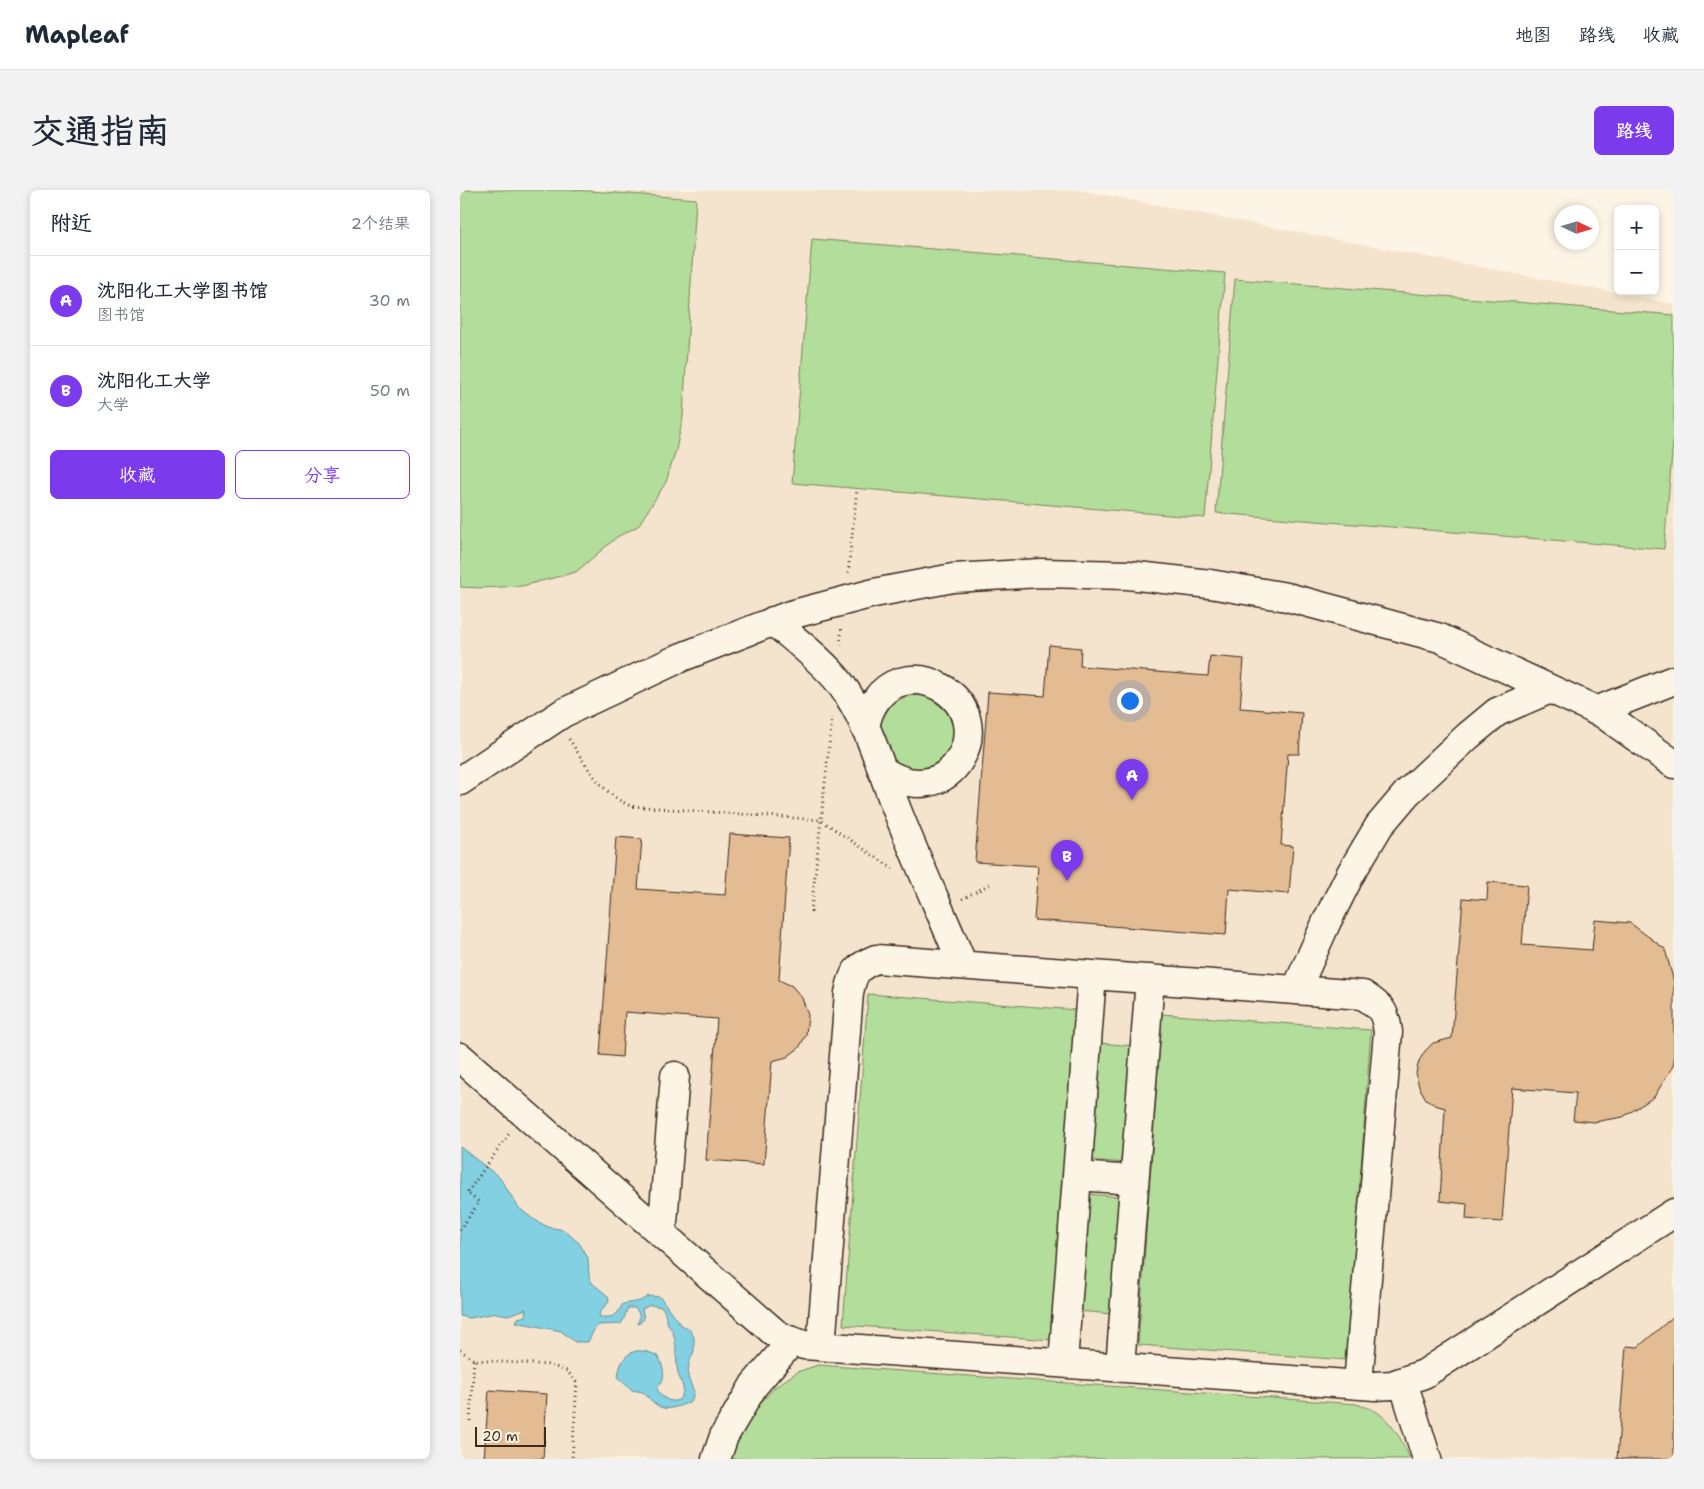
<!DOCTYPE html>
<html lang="zh">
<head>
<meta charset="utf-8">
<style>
	:root { --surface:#fff; --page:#f2f2f3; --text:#1f2937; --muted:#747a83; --line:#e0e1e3; --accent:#7c3aed }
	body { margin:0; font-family:"Shantell Sans","LXGW WenKai TC",sans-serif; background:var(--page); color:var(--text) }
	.controls { position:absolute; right:15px; top:15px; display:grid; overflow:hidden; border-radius:8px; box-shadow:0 2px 8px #0003 }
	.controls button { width:45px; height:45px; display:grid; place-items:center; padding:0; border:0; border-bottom:1px solid var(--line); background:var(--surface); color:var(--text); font:25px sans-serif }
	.compass { position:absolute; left:1094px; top:15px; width:45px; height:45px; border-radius:50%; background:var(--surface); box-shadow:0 2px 8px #0003; rotate:94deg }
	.scale { position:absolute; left:15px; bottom:12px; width:71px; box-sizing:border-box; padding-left:5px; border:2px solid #3b2a1e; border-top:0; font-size:14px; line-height:18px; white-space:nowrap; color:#3b2a1e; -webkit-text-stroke:4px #fcf5e5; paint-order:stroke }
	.you { position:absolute; left:669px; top:510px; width:18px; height:18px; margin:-12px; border:4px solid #fff; border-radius:50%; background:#1a73e8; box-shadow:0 0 0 8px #1a73e833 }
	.badge { display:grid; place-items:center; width:32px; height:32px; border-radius:50%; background:var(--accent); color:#fff; font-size:16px; font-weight:700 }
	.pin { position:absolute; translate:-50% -41px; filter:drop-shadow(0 1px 2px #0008) }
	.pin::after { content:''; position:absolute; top:26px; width:18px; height:15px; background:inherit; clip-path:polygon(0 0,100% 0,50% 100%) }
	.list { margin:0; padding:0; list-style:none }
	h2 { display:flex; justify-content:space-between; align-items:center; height:65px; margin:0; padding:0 20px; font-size:21px }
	h2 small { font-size:16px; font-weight:400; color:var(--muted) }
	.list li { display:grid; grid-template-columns:32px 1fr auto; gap:15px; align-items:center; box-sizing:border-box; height:90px; padding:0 20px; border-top:1px solid var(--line) }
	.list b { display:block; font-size:19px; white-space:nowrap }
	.list p { margin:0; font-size:16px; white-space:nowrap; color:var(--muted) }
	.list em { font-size:16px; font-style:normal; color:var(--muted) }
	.actions { display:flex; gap:10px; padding:15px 20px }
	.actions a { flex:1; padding:11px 0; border:1px solid var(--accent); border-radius:8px; text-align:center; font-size:18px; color:var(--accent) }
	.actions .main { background:var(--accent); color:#fff }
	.map { position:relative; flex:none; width:1214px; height:1269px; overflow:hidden; border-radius:8px }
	header { display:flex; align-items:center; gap:30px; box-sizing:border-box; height:70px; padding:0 25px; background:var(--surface); border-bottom:1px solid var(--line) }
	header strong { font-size:24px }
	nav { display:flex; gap:28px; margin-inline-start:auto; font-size:18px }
	.intro { display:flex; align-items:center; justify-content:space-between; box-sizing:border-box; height:120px; padding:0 30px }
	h1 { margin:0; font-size:35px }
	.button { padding:12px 22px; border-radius:8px; background:var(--accent); color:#fff; font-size:18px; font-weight:700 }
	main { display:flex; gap:30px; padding:0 30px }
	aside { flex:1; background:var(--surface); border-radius:8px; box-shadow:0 2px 8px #0003 }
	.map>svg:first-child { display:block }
	.built { fill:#f5e4cd }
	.green { fill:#b3dd9a; stroke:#77845c }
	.water { fill:#83d0e2; stroke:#668e94 }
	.building { fill:#e4bc94; stroke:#3b2a1e }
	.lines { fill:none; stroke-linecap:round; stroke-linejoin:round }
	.minor-casing { stroke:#3b2a1e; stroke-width:31 }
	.path { stroke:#3b2a1e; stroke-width:3; stroke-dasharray:1 4; stroke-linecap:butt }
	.minor { stroke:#fcf5e5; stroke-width:28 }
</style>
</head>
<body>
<header>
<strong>Mapleaf</strong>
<nav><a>地图</a><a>路线</a><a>收藏</a></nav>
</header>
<div class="intro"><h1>交通指南</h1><a class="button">路线</a></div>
<main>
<aside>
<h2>附近<small>2个结果</small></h2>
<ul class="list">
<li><span class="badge">A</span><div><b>沈阳化工大学图书馆</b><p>图书馆</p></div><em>30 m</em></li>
<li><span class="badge">B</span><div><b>沈阳化工大学</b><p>大学</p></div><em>50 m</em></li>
</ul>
<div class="actions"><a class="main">收藏</a><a>分享</a></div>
</aside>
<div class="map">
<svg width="1214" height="1269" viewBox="0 0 1214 1269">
	<rect width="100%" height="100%" fill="#fcf5e5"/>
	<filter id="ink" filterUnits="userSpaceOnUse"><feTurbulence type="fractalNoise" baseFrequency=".02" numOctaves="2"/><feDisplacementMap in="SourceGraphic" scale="10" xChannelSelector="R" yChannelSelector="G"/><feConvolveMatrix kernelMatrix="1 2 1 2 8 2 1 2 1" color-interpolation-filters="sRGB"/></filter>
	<g filter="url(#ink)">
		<path class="built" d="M0,0H619L1214,114V1269H0Z"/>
		<path class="green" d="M0,0H116L236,9L223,227L216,260L206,292L178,336L157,347L116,382L62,396L21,398L0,397Z
			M352,49L765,83L745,328L332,293Z
			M775,89L1214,125V240L1204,359L756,323Z
			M420 542a37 37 0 1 1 74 0a37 37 0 1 1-74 0Z
			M408,804L617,820L592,1150L383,1135Z
			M702,824L911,840L887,1170L678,1155Z
			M640,853L674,856L665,973L631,970Z
			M627,1004L662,1007L652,1124L618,1121Z
			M358,1175L896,1214C901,1216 907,1217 912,1219C931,1229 942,1250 950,1269H269L278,1249L294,1220L315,1197L337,1182Z"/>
		<path class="water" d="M0,957L39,987L59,1018L73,1029L88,1037L104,1040L119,1053L128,1068L129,1086L132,1093L148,1106L149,1112L139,1123L140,1127C155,1128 156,1126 163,1114L180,1111L189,1106L200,1107L220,1134L229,1139L234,1147V1161L229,1173L228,1187L234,1202L231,1212C205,1221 202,1223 183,1202L172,1200L158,1188C160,1162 177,1154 199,1167C204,1181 207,1186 197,1198C201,1211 221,1218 223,1201C224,1195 219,1189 218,1183C215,1170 218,1153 212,1141C211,1138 209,1137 208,1134C205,1128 206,1123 202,1117L190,1115L182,1119L184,1129L180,1133L177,1134C181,1127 180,1124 175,1118H168C165,1123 165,1129 161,1134L139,1135L135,1138L128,1152H115L101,1141L56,1132L58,1128L65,1126L66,1119L48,1125L36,1123L10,1128L0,1126Z"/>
		<path class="building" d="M589,455L621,458L620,476L748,486L750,466L784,469L780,518L842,523L839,564H828L821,655L833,656L829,704L769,699L766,745L574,730L578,676L515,672L528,502L585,506Z
			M270,644L329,648L319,790L332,796L342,808L348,825L346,845L339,858L327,867L312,871L304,974L246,970L257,829L165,822L162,867L140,865L156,647L182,649L178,699L265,705Z
			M1028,692L1067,695L1062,755L1132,760L1135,730L1170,733L1205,759L1214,792V872L1213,876L1194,907L1163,927L1134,932L1113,930L1116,903L1052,898L1042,1032L1006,1029L1007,1014L980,1011L985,918L975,915L966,909L959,897L956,883L959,871L965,861L973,853L992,848L1003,708L1027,710Z
			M1214,1126V1269H1157L1166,1156L1178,1157Z
			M29,1200L87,1204L83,1269H24Z"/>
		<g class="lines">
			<defs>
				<path id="minor" d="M313,431C334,449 364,472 380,493C409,531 421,581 439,625C459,675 482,725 503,775
					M1136,521L1214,490
					M405,538C408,518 420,498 440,492C454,488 468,490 480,497C541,530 492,628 422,580
					M0,591L103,523L222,467L330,425L414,403L493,388L581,383L668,385L750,394L827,407L980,448L1142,523L1214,574
					M836,800L867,731L891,683L919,636L947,603L1008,546L1037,522L1090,499
					M0,867L315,1143L326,1149L344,1155L915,1196L932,1195L964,1184L1214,1023
					M617,986L674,990
					M202,1044L215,886
					M361,1156L389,803C393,783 396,777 416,769L903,805C921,817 925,820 928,842L898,1194
					M603,1173L632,785
					M660,1177L690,789
					M943,1192L967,1269
					M256,1269L264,1246L294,1195L332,1151"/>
			</defs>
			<use href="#minor" class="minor-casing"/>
			<path class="path" d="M388,383L397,299
				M380,455L382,436
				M109,549C126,575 141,604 171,616L361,630L433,679
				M502,709L530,694
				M351,722L372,528
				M0,1040L19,1012L7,1003L49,944
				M0,1160L14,1170L90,1175L107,1181L117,1193L112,1269
				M10,1231L14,1170"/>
			<use href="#minor" class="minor"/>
		</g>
	</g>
</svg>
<div class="controls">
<button>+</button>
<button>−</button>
</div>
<svg class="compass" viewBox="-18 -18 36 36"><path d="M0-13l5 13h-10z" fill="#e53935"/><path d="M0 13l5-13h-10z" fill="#747a83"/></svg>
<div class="scale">20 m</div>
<div class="you"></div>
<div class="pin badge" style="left:672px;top:610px">A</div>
<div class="pin badge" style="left:607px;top:691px">B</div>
</div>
</main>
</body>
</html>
